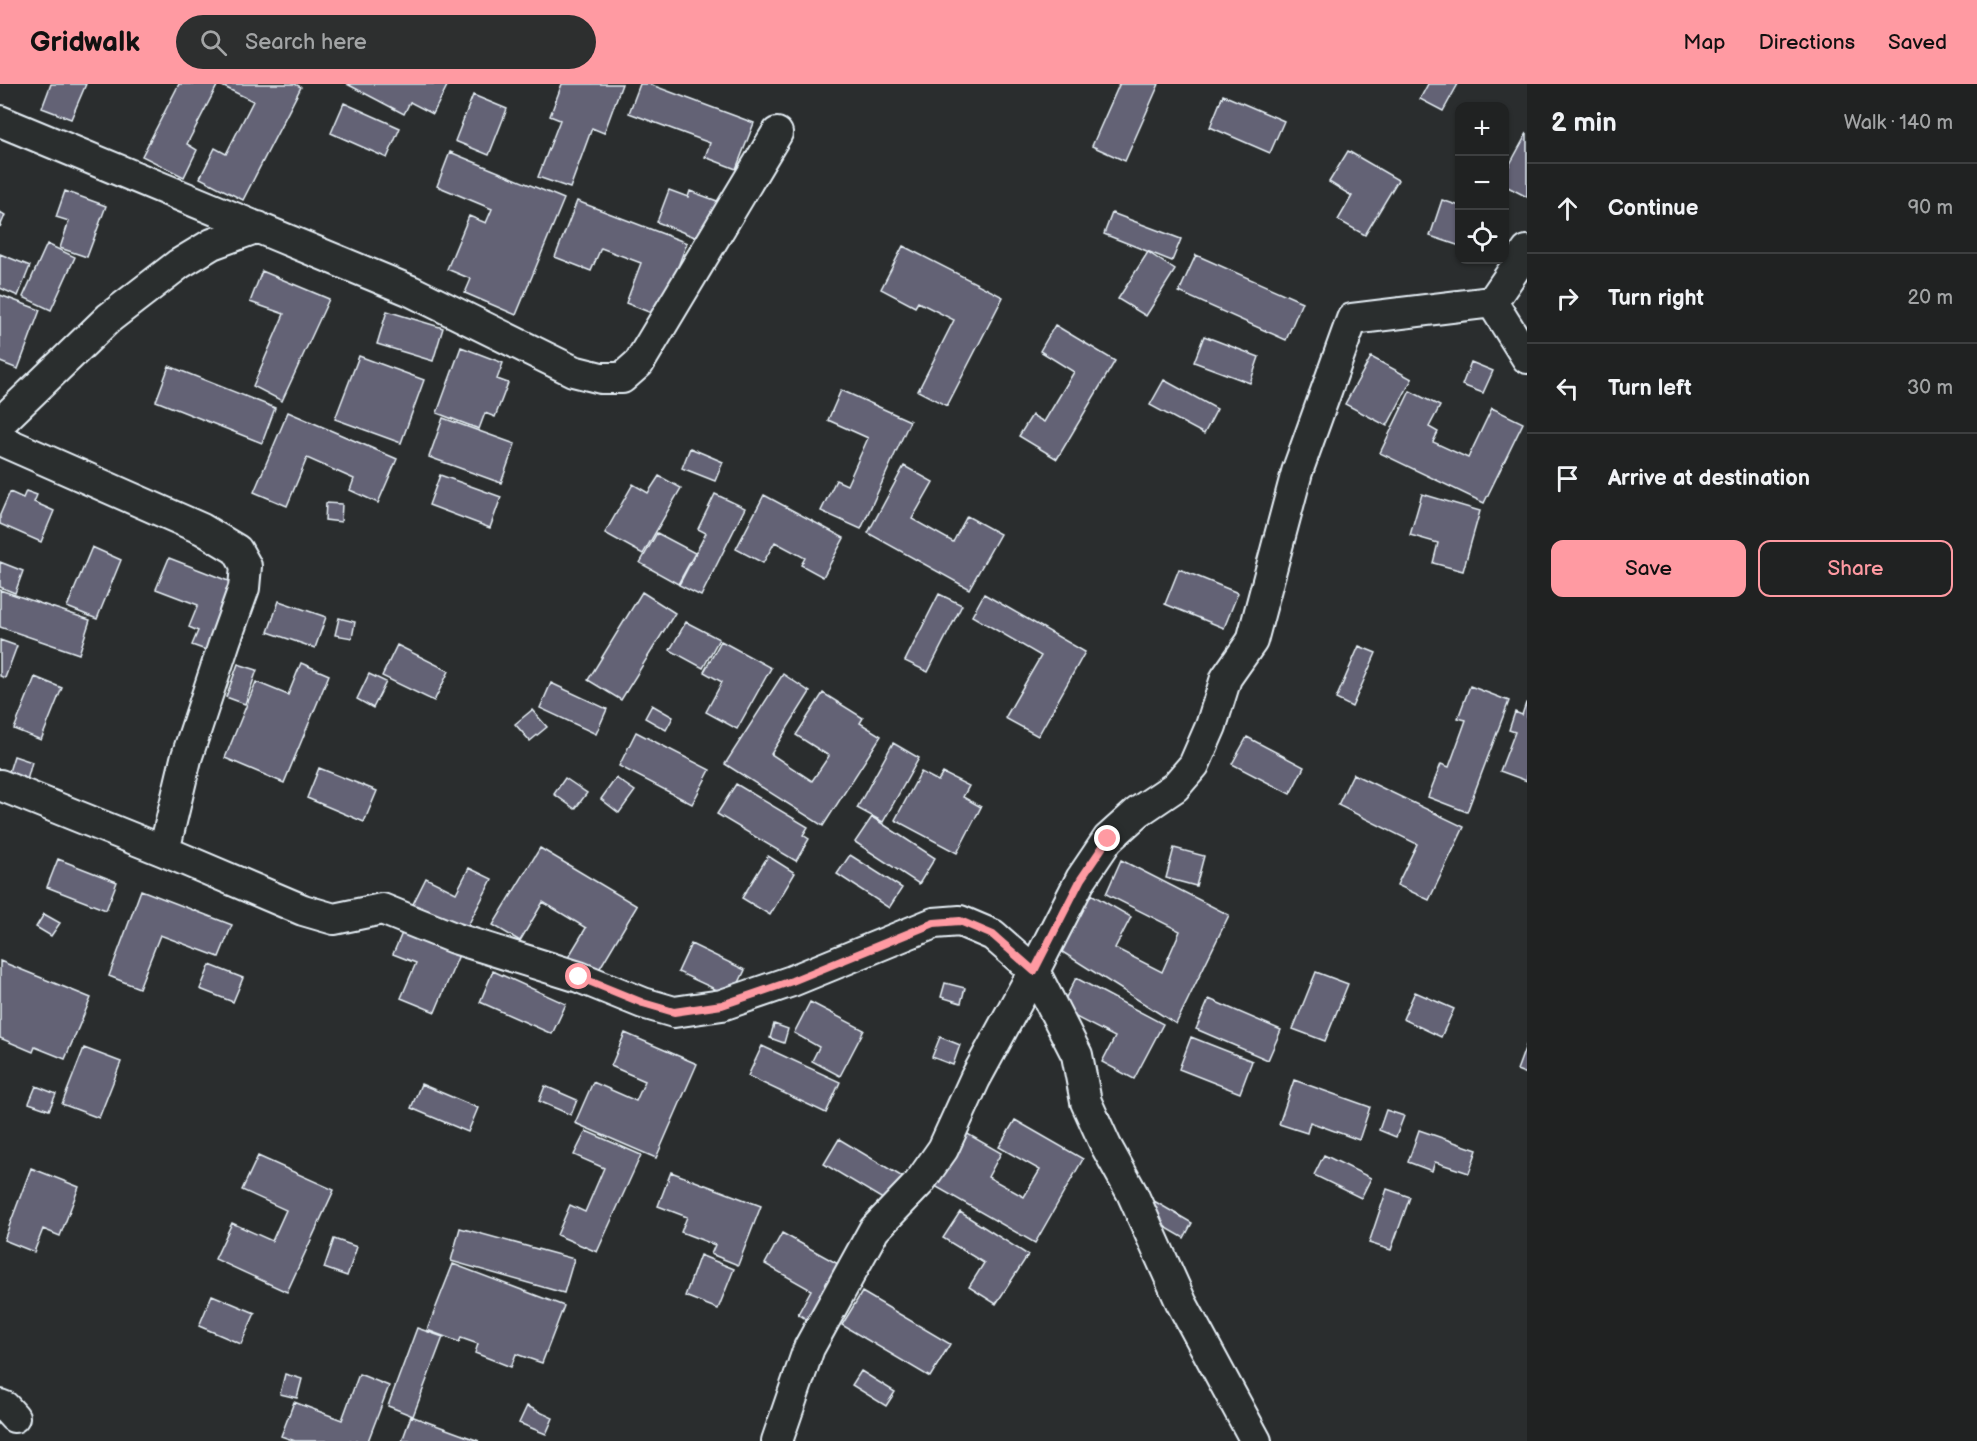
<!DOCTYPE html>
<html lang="en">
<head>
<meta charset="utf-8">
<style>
	:root { --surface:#202222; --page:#2d2f2f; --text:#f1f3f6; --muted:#a2a4a5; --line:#3d3f40; --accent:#ff9aa2 }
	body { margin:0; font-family:"Balsamiq Sans",sans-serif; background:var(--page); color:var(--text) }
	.controls { position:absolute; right:18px; top:18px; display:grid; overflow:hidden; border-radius:12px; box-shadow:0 2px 4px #0004 }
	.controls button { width:54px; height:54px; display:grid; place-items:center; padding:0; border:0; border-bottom:2px solid var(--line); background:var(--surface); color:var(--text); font:30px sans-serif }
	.stop { position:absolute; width:18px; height:18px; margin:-14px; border:4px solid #ff9aa2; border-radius:50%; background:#fff }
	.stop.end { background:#ff9aa2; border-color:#fff; box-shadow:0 2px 6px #0008 }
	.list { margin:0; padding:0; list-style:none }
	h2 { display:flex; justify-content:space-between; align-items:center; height:78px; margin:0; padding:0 24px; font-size:26px }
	h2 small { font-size:20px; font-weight:400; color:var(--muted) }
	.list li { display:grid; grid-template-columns:39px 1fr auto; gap:18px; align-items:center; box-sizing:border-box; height:90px; padding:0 24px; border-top:2px solid var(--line) }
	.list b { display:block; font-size:22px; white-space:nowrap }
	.list em { font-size:20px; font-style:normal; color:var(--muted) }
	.actions { display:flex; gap:12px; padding:18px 24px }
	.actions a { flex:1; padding:14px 0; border:2px solid var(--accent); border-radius:12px; text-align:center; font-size:21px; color:var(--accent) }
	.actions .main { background:var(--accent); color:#111 }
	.icon { flex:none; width:33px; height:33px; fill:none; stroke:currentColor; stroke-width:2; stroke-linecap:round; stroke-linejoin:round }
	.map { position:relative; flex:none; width:1527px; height:1357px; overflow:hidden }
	header { display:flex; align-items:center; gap:36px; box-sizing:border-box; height:84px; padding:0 30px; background:var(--accent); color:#111 }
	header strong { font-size:28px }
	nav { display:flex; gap:33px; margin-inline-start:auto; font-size:21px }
	.search { width:420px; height:54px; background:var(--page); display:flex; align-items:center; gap:15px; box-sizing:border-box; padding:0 21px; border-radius:33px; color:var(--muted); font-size:22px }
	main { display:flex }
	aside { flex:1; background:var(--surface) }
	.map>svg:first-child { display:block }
	.building { fill:#636274; stroke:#e8f1f8; stroke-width:1.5 }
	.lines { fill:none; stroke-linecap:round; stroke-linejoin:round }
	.minor-casing { stroke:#e8f1f8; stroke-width:34 }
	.minor { stroke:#2a2d2e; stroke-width:30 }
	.route { stroke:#ff9aa2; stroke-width:8 }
</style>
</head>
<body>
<header>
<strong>Gridwalk</strong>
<div class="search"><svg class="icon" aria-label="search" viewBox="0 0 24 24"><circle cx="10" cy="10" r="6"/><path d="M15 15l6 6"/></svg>Search here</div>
<nav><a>Map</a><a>Directions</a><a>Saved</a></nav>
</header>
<main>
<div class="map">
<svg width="1527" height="1357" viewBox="0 0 1527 1357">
	<rect width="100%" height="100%" fill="#2a2d2e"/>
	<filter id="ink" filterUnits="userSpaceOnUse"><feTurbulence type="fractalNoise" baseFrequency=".0167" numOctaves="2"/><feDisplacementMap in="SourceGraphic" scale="12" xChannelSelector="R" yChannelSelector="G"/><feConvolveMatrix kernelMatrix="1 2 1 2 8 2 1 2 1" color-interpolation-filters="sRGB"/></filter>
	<g filter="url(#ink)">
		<path class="building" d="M51,0H86L71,35L42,24Z
			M179,0H218L187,60L197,66L184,93L142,72Z
			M218,0H295L301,3L243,116L200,94L215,64L226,70L253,17Z
			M347,0H448L433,30L410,18L404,30Z
			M562,0H622L604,49L592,44L570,104L538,93L560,36L550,32Z
			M640,0H649L754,39L736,85L705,73L710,59L629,29Z
			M1117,0H1159L1125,77L1092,62L1119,1Z
			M1428,0H1458L1443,27L1420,15Z
			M473,11L507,25L489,71L455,57Z
			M1223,11L1284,37L1270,69L1210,43Z
			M344,19L400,44L387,74L331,49Z
			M1527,49V113L1504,101V91Z
			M1348,67L1398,96L1365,151L1338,136L1352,112L1329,98Z
			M450,68L564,115L516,231L465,209L471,195L447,185L469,132L486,139L492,125L437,102Z
			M669,106L688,113L690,107L720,118L705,157L657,138Z
			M65,107L106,122L87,173L60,164L69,137L56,133Z
			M1442,116L1460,122V162L1430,152Z
			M577,117L687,159L659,232L626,219L641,179L601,164L591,187L555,173Z
			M0,128L5,131L0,143Z
			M1112,129L1181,155L1172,177L1104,150Z
			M47,160L75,173L51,226L23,213Z
			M903,162L1003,213L947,322L918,307L954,236L918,218L915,223L881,205Z
			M1148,168L1175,186L1146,232L1118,215Z
			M0,170L30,182L18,212L0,204Z
			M1196,171L1302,218L1286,256L1179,208Z
			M262,187L329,215L282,317L253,302L284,230L250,218Z
			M0,211L40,226L18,285L0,278Z
			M387,227L443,244L433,277L377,260Z
			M1055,241L1115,277L1057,375L1019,352L1032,331L1044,338L1074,288L1040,267Z
			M1204,252L1259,273L1250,299L1194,278Z
			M461,263L503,279L497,295L508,299L495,333L485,329L479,345L437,329Z
			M359,272L424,296L401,359L335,335Z
			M1371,273L1412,295L1387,342L1345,320Z
			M1471,278L1493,287L1483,309L1462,301Z
			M169,282L275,324L262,359L156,317Z
			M1164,296L1217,325L1204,350L1150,321Z
			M841,306L910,337L861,445L821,427L836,396L847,401L868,354L828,336Z
			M1410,307L1440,322L1429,343L1438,348L1433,358L1468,374L1492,324L1523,339L1484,419L1380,369Z
			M288,328L397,375L378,419L350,406L354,395L307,374L287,422L254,408Z
			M443,334L515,360L501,399L429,373Z
			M690,364L723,378L715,397L682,384Z
			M904,382L933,398L912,435L953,458L967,432L1000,450L969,505L868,449Z
			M440,391L501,413L490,444L429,421Z
			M659,392L681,404L643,470L605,449L633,400L648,409Z
			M26,407L37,411L34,418L54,427L41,458L0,440V431L10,408L23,414Z
			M715,410L745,424L701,512L679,501L706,449L698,445Z
			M1422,410L1480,427L1463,487L1433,479L1438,459L1410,451Z
			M764,411L844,454L823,493L801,481L805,474L775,458L763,479L736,465Z
			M326,419L342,420L341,438L325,436Z
			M657,449L695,469L678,500L640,479Z
			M92,463L121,476L97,535L67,523Z
			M169,474L241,502L214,569L192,561L198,547L189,543L198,521L156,505Z
			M0,478L23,487L15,509L0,503Z
			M1179,485L1238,509L1224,544L1165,520Z
			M0,506L90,536L79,570L0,543Z
			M642,508L675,529L621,616L588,596Z
			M939,510L962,521L928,588L905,577Z
			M984,510L1085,568L1038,652L1005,634L1041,572L972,532Z
			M279,517L326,533L315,564L268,548Z
			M339,534L355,538L352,554L335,551Z
			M686,538L719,555L703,584L670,566Z
			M0,556L17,562L5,594L0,592Z
			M721,557L771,584L737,645L706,628L722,598L704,588Z
			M397,561L449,587L434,617L382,592Z
			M1359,562L1376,569L1352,623L1336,615Z
			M301,579L329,591L284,699L225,674L256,598L288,611Z
			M238,580L257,586L245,620L226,613Z
			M369,590L386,598L373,624L357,615Z
			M783,590L810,608L771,670L812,697L829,672L796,651L823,609L863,634L860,639L881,652L823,742L725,680Z
			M35,593L62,604L41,656L14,645Z
			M551,599L607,625L596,650L540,624Z
			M1470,602L1509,617L1467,728L1428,713L1441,680L1449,683L1466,636L1458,634Z
			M1526,619H1527V697L1500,687L1515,648L1509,646L1515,628L1522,631Z
			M652,621L673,633L666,646L645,634Z
			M532,626L547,643L530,657L515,640Z
			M636,648L710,686L692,720L619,682Z
			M1247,653L1304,683L1290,710L1232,680Z
			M893,659L919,674L883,738L857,724Z
			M14,672L32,678L26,700L7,694Z
			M319,684L377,707L364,738L307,714Z
			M921,688L938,697L943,689L969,702L963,713L981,723L957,769L895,736Z
			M1353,690L1464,743L1429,816L1397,801L1417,760L1338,721Z
			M565,694L587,709L575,725L554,710Z
			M616,694L635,707L619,729L601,715Z
			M736,700L808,743L803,751L809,755L796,777L717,730Z
			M872,733L935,774L919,800L855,758Z
			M540,764L637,822L594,894L566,877L586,844L543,818L520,857L493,841Z
			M1174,764L1204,772L1196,802L1166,794Z
			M850,771L902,804L889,824L837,790Z
			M768,772L795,789L770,831L742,814Z
			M58,775L117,798L106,826L47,803Z
			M1121,776L1229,831L1176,940L1056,864L1091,810L1131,833L1115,864L1162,888L1180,847L1106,810Z
			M469,784L492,795L463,851L411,824L426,794L456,809Z
			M141,806L232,841L219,873L160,851L139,904L109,892Z
			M44,830L60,839L51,852L36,843Z
			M405,842L461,866L435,928L401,914L416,879L393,870Z
			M691,860L745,886L732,913L678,888Z
			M0,877L91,914L65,975L35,963L33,968L0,954Z
			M210,881L243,894L233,918L200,905Z
			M493,887L566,920L552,950L480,918Z
			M1316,888L1348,900L1325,957L1293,945Z
			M1076,894L1163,940L1134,995L1102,978L1115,953L1060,925Z
			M945,899L965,904L961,919L941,913Z
			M1415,908L1454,925L1441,953L1403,935Z
			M1209,915L1281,946L1268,976L1196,945Z
			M810,918L864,946L840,992L812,977L819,963L794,949Z
			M774,940L788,945L784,959L770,954Z
			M625,949L697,980L656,1074L575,1039L593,998L636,1017L645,997L611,982Z
			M940,953L960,961L953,981L932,973Z
			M1191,953L1252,977L1240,1009L1179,985Z
			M1527,959V990L1517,986Z
			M762,962L840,998L826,1029L748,992Z
			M84,964L121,978L99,1034L62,1020Z
			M1294,996L1370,1023L1359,1056L1310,1038L1307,1049L1279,1040Z
			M421,1000L478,1024L468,1048L411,1024Z
			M36,1002L56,1010L49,1026L29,1019Z
			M545,1002L577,1016L571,1031L539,1017Z
			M1386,1026L1404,1032L1396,1053L1379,1046Z
			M1015,1036L1083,1075L1035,1159L935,1102L966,1049L1001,1069L988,1093L1024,1113L1040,1086L999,1063Z
			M1419,1046L1477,1066L1469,1089L1435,1078L1432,1087L1408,1078Z
			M586,1047L641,1071L597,1168L557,1151L570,1121L585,1128L604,1084L574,1071Z
			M839,1055L911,1098L896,1123L824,1080Z
			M1324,1071L1371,1094L1361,1114L1314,1091Z
			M258,1072L334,1106L287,1208L215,1175L232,1139L272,1157L286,1126L242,1106Z
			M31,1084L79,1103L60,1152L43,1145L34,1168L4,1156Z
			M671,1088L761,1122L738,1181L711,1170L715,1161L681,1148L687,1133L658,1122Z
			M1387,1105L1410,1113L1391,1166L1369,1159Z
			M1154,1117L1192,1139L1184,1154L1146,1132Z
			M960,1128L1028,1171L996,1220L969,1203L984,1179L943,1154Z
			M460,1144L574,1175L564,1209L451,1177Z
			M782,1149L849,1186L817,1242L798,1230L811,1206L765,1180Z
			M334,1155L357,1163L347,1192L324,1184Z
			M700,1171L734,1185L718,1225L685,1212Z
			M453,1180L564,1222L542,1279L516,1270L511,1283L475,1269L478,1260L461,1254L459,1258L427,1246Z
			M862,1208L950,1260L930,1293L842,1241Z
			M212,1211L255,1229L241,1260L199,1242Z
			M417,1244L443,1253L413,1332L388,1322Z
			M861,1287L895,1308L886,1322L852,1301Z
			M285,1290L302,1295L297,1314L280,1310Z
			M359,1290L389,1302L368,1357H295L281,1352L294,1318L342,1336Z
			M527,1322L553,1334L546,1350L519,1339Z
			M411,1332L479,1357H402Z"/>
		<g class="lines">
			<defs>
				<path id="minor" d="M0,37L411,207L573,287L601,294H622L639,279L777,49
					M1492,218L1527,274
					M0,339L109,234L179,180L212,160L258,143
					M0,356L202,445L237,466L246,482L244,504L225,557L186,675L164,767
					M0,701L164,767L303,826L334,835L382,825L454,854L579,893L643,919L674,928L722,921L792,897L934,839L960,837L993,851L1034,887L1077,971L1086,1018L1106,1062L1132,1109L1181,1218L1256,1357
					M0,1321L5,1323L14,1333
					M777,1357L809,1264L874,1146L919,1099L943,1065L975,995L1034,887L1081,795L1108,755L1138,728L1175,703L1194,681L1211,642L1226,594L1252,557L1297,388L1352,235L1492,218L1527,167"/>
			</defs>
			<use href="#minor" class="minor-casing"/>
			<use href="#minor" class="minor"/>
		</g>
	</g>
	<g class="lines" filter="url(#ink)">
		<path class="route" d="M579,893L643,919L674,928L722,921L792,897L934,839L960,837L993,851L1034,887L1081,795L1108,755"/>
	</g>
</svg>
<div class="controls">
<button>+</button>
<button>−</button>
<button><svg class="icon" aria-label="locate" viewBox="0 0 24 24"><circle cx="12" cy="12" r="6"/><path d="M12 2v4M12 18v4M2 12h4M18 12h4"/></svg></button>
</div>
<div class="stop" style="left:579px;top:893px"></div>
<div class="stop end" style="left:1108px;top:755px"></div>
</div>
<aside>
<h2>2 min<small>Walk · 140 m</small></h2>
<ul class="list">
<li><svg class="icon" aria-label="ahead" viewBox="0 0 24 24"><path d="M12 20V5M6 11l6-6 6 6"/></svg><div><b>Continue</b></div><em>90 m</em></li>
<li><svg class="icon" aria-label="right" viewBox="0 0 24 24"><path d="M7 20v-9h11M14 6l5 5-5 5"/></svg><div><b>Turn right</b></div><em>20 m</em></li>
<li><svg class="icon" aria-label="left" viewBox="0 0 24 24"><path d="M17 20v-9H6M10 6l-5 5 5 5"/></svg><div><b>Turn left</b></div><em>30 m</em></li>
<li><svg class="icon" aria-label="arrive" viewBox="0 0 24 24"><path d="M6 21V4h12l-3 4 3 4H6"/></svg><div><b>Arrive at destination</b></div></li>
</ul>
<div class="actions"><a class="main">Save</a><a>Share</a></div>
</aside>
</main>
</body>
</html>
